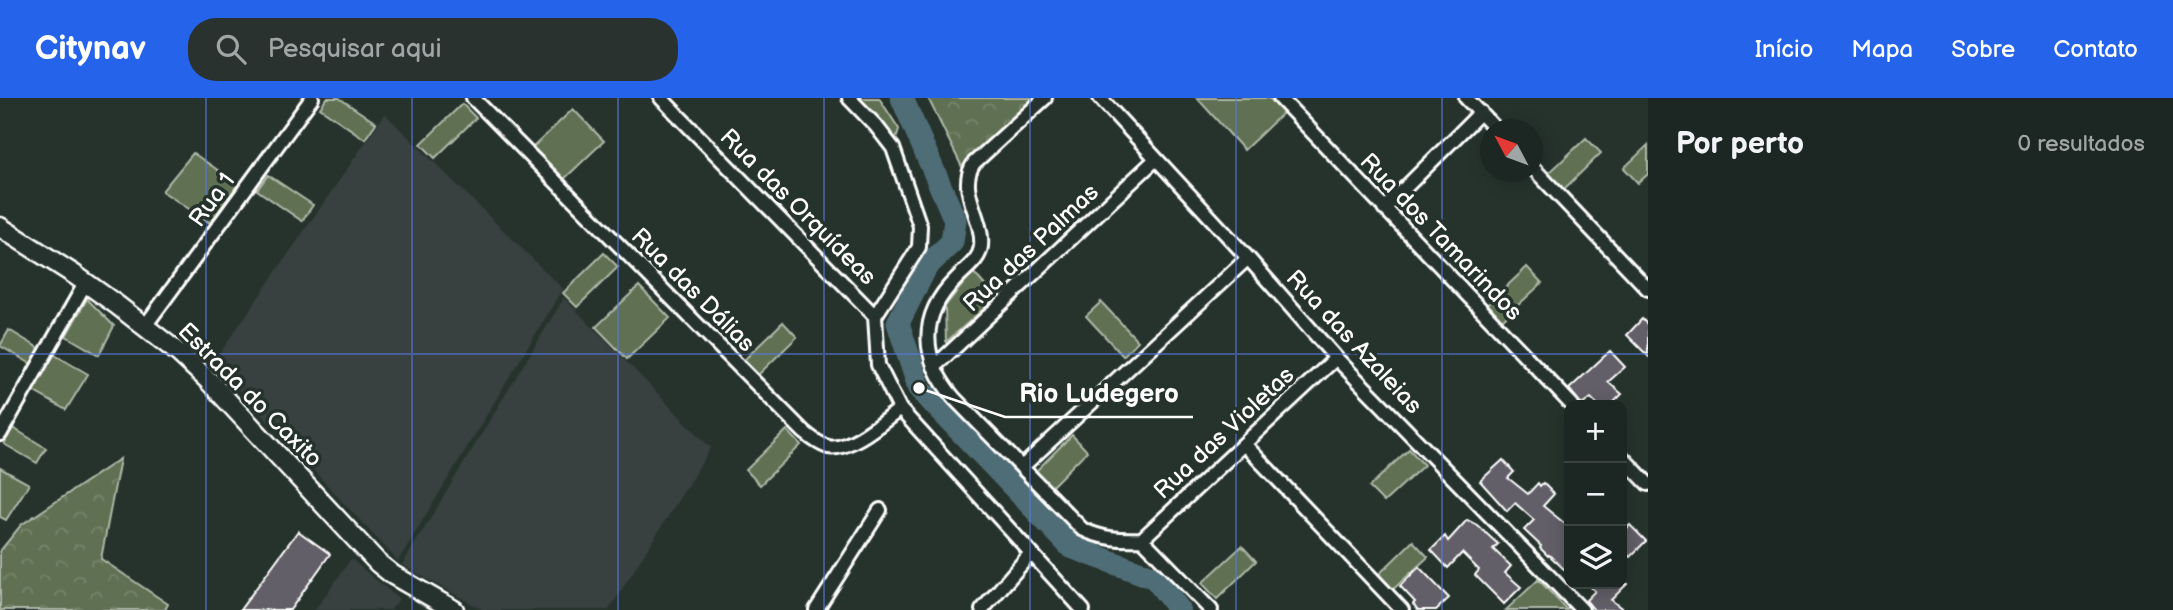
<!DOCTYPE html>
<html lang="pt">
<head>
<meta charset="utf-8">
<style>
	:root { --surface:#1c2622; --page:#29322f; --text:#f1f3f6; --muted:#a0a5a5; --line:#3a4340; --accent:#2563eb }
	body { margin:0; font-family:"Balsamiq Sans",sans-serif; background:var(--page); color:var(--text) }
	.controls { position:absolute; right:21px; bottom:21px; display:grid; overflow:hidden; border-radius:14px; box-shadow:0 4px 18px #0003 }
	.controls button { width:63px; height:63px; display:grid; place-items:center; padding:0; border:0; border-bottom:2px solid var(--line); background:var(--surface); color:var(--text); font:35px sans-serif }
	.compass { position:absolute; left:1480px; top:21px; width:63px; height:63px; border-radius:50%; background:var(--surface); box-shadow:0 4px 18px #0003; rotate:311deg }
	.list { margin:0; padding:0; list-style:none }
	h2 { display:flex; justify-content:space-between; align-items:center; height:91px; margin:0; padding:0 28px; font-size:30px }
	h2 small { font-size:23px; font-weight:400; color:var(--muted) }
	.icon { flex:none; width:38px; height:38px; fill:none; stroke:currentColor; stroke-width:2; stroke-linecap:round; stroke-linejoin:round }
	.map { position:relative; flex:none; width:1648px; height:512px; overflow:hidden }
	header { display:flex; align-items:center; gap:42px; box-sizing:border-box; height:98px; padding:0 35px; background:var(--accent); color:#fff }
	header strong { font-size:33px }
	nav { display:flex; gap:38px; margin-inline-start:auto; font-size:24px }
	.search { width:490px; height:63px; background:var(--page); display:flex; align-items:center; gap:18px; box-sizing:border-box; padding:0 24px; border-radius:28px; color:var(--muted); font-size:26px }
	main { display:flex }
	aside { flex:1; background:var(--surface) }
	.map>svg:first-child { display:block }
	.built { fill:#38403f }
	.grass { fill:#5f7052; stroke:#afb8a8; stroke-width:2 }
	.forest { fill:url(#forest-crowns); stroke:#afb8a8; stroke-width:2 }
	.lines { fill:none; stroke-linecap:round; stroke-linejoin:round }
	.river { stroke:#506d76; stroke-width:23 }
	.building { fill:#635e68; stroke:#fff; stroke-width:2 }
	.street-casing { stroke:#fff; stroke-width:18 }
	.secondary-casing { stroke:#fff; stroke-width:23 }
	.street { stroke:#26332d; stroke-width:12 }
	.secondary { stroke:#26332d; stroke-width:18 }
	.grid { fill:none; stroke:#567ae2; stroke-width:2; stroke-opacity:0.55 }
	.labels { text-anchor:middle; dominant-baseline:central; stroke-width:7; stroke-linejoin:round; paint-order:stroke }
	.street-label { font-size:24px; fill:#fff; stroke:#26332d }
	.leader { fill:none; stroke:#fff; stroke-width:2.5 }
	.callout-dot { fill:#fff; stroke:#26332d; stroke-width:2.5 }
	.callout-label { font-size:26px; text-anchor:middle; font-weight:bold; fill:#fff; stroke:#26332d; stroke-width:7; stroke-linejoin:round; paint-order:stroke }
</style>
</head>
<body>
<header>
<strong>Citynav</strong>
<div class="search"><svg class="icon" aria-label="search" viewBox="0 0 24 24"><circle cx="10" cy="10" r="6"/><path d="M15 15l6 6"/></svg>Pesquisar aqui</div>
<nav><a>Início</a><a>Mapa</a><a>Sobre</a><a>Contato</a></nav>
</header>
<main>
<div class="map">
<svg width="1648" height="512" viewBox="0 0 1648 512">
	<defs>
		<pattern id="forest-crowns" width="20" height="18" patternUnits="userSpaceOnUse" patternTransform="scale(1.75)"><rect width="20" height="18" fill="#5f7052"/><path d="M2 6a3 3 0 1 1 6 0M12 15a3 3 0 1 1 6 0" fill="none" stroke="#77856c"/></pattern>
	</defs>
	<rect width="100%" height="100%" fill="#26332d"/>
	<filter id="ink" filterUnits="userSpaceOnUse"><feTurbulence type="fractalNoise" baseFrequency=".0143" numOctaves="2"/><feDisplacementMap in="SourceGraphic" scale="14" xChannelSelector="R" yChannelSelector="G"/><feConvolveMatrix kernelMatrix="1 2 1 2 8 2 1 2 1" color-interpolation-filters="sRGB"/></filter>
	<g filter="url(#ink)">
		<path class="built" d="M385,16L563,191L398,463L213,265Z
			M564,200L711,350L609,512H483L402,467Z
			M351,461L399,501L391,512H315Z"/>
		<path class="grass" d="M327,0H339L376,25L365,41L320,10Z
			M861,0H879L899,31L896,41L859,3Z
			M1197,0H1269L1284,14L1244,52Z
			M462,6L476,20L435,60L421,46Z
			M573,11L604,43L561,84L530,52Z
			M1586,40L1601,55L1562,93L1547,77Z
			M1648,47V76L1638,85L1624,70Z
			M193,55L238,86L210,125L162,93Z
			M268,77L313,107L302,123L257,92Z
			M604,155L618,169L577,209L563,195Z
			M1527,169L1542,185L1502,222L1488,206Z
			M973,174L996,200L946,244L945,208Z
			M639,188L670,220L627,261L596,229Z
			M87,201L114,228L99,257L66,238Z
			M1101,204L1138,243L1123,258L1086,218Z
			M783,224L797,239L756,279L742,264Z
			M9,232L42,252L33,267L0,248Z
			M53,256L88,276L66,312L33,293Z
			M13,330L46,350L37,365L4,346Z
			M787,332L801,347L760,387L746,372Z
			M1072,337L1087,353L1051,389L1036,373Z
			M1409,351L1424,367L1384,404L1369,389Z
			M0,370L29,386L6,422L0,419Z
			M1413,443L1428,459L1388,496L1374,481Z
			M1242,448L1256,463L1217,501L1202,485Z
			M1538,481L1567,512H1506L1538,482Z"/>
		<path class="forest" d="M928,0H1039L964,73Z
			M120,361L101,461L168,506L165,512H0V453L21,427Z"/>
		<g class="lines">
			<path class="river" d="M902,0L955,122L952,144L926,169L898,225L919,290L1071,449L1155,480L1179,512"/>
		</g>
		<path class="building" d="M1642,221L1648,227V258L1627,237Z
			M1610,253L1625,269L1608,284L1622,296L1611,307H1598L1591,300L1582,307L1569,291Z
			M1503,362L1514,374L1508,380L1528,396L1538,385L1540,388L1543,385L1554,396L1543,408L1569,429V476L1549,457L1548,458L1540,450L1541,448L1524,432L1534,422L1515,405L1507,413L1480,383Z
			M1467,422L1477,427L1498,446L1493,451L1511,468L1505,475L1521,489L1504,506L1475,477L1479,472L1462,455L1448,470L1431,452L1445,438L1448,443Z
			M1630,427L1646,443L1630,459L1622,452V435Z
			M298,433L330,456L290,512H240Z
			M1419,469L1449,500L1436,512H1418L1413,506L1415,504L1400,488Z
			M1587,486H1627L1611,502L1624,512H1594L1586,502L1595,493Z"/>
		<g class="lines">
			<defs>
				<path id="street" d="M473,0L804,334C811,340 819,346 828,349C848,354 884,323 900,311
					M661,0L875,218
					M849,0L876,28L893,50L920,128L919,149L875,218L878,267L900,311L1083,512
					M1045,0L974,65C956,91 984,120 981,148C980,162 965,171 956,181C918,218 921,261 954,300L1082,431C1102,441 1120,442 1142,441L1211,512
					M1100,0L1248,160L1336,260L1582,512
					M1280,0L1572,307
					M1466,0L1497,32
					M1532,69L1648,191
					M1384,111L1481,14
					M145,228L312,0
					M934,269L1156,61
					M0,336L86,184
					M1244,346L1402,512
					M1622,359L1648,386
					M1022,369L1248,160
					M1142,441L1336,260
					M816,512L880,412
					M982,512L1031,455"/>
				<path id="secondary" d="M0,129L75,177L117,207L180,256L208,282L378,465L393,477L454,512"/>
			</defs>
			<use href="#street" class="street-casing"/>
			<use href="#secondary" class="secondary-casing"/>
			<use href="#street" class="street"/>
			<use href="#secondary" class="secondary"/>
		</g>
	</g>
	<path class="grid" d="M206,0V512M412,0V512M618,0V512M824,0V512M1030,0V512M1236,0V512M1442,0V512M0,256H1648"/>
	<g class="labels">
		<g class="street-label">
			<text transform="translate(212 102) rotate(-54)">Rua 1</text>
			<text transform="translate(798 109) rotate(45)">Rua das Orquídeas</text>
			<text transform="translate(1441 139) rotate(46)">Rua dos Tamarindos</text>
			<text transform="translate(1031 150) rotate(-43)">Rua das Palmas</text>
			<text transform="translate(693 192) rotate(45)">Rua das Dálias</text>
			<text transform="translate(1354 244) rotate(47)">Rua das Azaleias</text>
			<text transform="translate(250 297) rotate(45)">Estrada do Caxito</text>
			<text transform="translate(1224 335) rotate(-43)">Rua das Violetas</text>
		</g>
	</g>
	<path class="leader" d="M919 290L1005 319H1193"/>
	<circle class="callout-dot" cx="919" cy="290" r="7"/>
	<g class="callout-label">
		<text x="1099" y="304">Rio Ludegero</text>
	</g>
</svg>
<div class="controls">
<button>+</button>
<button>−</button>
<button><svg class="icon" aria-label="layers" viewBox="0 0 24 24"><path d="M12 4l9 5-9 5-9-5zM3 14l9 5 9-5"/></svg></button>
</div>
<svg class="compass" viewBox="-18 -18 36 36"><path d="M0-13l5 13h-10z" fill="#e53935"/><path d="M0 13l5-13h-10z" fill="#a0a5a5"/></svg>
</div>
<aside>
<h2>Por perto<small>0 resultados</small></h2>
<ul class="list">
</ul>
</aside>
</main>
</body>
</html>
